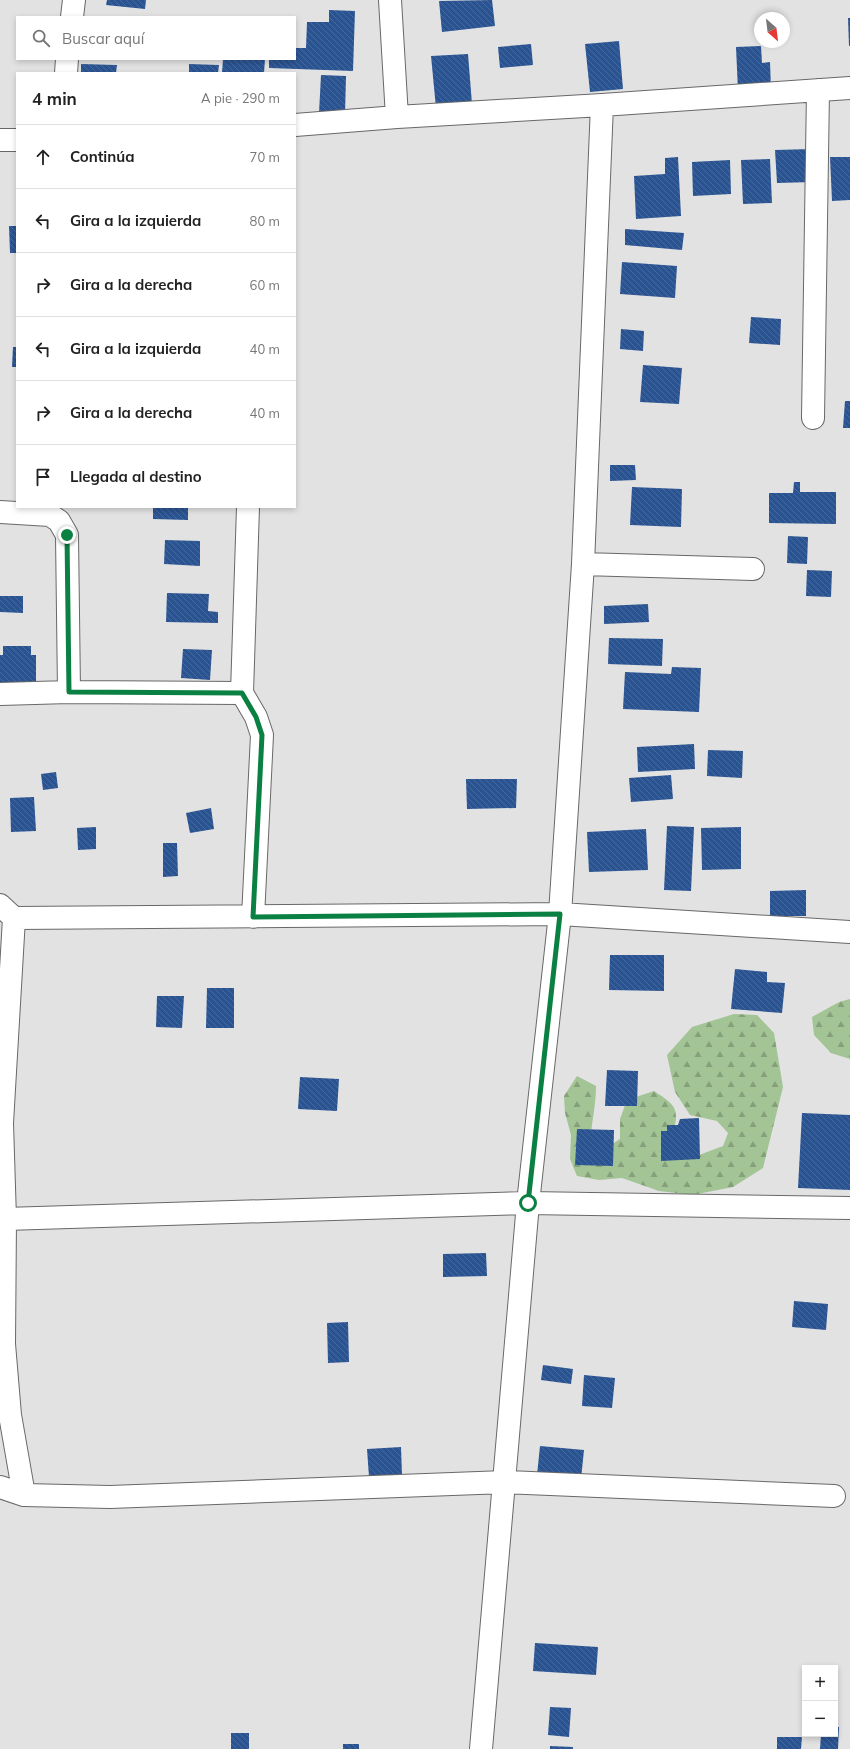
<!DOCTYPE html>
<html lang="es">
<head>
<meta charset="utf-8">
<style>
	:root { --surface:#fff; --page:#f2f2f2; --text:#222; --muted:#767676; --line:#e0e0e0 }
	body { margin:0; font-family:Mulish,sans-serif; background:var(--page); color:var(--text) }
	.controls { position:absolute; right:12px; bottom:12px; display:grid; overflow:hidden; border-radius:0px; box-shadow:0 2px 6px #0003 }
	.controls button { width:36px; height:36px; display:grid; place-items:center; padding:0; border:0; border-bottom:1px solid var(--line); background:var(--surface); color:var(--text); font:20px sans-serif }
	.compass { position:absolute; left:754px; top:12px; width:36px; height:36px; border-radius:50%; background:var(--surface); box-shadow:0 2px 6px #0003; rotate:152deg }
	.stop { position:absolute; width:12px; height:12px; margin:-9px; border:3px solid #0b8043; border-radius:50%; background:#fff }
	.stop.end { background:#0b8043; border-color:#fff; box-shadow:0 1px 4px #0008 }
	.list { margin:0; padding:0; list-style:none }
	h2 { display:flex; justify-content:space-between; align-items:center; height:52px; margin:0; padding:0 16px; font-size:17px }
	h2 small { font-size:13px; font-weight:400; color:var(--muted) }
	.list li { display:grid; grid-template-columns:26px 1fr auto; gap:12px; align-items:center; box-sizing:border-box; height:64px; padding:0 16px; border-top:1px solid var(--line) }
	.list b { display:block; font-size:15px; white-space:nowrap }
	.list em { font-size:13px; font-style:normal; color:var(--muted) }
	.icon { flex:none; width:22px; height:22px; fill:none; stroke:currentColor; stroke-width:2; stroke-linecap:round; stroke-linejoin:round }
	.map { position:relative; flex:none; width:850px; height:1749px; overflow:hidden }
	.search { position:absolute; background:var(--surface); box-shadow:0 2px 6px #0003; left:16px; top:16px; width:280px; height:44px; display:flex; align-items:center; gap:10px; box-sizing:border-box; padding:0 14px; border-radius:0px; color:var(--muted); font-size:15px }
	.panel { position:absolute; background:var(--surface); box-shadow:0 2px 6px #0003; left:16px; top:72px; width:280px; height:436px; border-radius:0px }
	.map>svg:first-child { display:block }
	.forest { fill:url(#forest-firs) }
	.building { fill:url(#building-back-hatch) }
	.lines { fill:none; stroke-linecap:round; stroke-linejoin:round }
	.street-casing { stroke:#686869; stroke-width:24 }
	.street { stroke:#fff; stroke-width:22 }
	.route { stroke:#0b8043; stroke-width:5 }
</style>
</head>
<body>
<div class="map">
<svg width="850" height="1749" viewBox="0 0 850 1749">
	<defs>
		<pattern id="forest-firs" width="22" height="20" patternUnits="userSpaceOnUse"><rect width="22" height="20" fill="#a3c495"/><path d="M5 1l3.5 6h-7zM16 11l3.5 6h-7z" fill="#85a07a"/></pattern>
		<pattern id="building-back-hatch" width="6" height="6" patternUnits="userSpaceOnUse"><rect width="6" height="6" fill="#2a5391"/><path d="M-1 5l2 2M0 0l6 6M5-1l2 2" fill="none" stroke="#48699b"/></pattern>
	</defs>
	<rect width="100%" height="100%" fill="#e2e2e3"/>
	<path class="forest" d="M850,999V1059L831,1053L814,1035L812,1017L839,1002Z
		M734,1014L757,1015L774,1033L783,1087L763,1168L733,1187L692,1195L659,1191L622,1178L599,1180L577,1176L570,1159L571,1135L565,1113L564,1096L577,1076L596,1086C596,1106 591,1125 590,1145L603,1150L620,1139V1119L627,1100L654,1091C679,1107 679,1110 672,1138L699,1155L723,1146L728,1133L717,1121L690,1115L675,1092L667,1055L692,1027Z"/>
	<path class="building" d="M107,0H146L145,9L106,5Z
		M492,0L495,26L442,32L439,1Z
		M329,10L355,11L353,71L269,68V59H295V48H306L307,22H329Z
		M848,18H850V46H849Z
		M619,41L623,89L590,92L585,44Z
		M531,44L533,65L500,68L498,47Z
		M761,46L762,63L770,62L771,89L738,91L736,47Z
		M468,54L472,104L436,108L431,56Z
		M223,59H265L264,73H222Z
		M81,64L117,65L116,73H81Z
		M189,64L219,65L218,73H189Z
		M321,75L346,76L345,114L319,113Z
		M812,149L813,182L777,183L775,150Z
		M678,157L681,216L636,219L634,176L665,174V158Z
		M830,157H850V200L832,201Z
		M770,159L772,203L743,204L741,160Z
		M730,160L731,194L693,196L692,162Z
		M9,226H17V253H10Z
		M625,229L684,233L682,250L625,245Z
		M622,262L677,266L675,298L620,294Z
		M751,317L781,319L780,345L749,343Z
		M621,329L644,331L643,351L620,349Z
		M13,347H17V367H12Z
		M643,365L682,368L679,404L640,402Z
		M845,401H850V428H843Z
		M610,465H635L636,480L610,481Z
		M794,482H800V492H836V524L769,523V493H793Z
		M632,487L682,489L681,527L630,525Z
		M153,507H188V520L153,519Z
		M788,536L808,537L807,564L787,563Z
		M165,540L200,541V566L164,564Z
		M807,570L832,571L831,597L806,596Z
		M167,593L209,594L208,611L218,612V623L166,622Z
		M0,596H23V613L0,612Z
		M648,604L649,622L604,624V606Z
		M609,638L663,639L662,666L608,664Z
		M3,646H31V655H36V685L0,686V655H3Z
		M183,649L212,650L210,680L181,678Z
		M672,667L701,668L699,712L623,709L625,672L671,674Z
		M694,744L695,769L638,772L637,747Z
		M708,750L743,751L742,778L707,776Z
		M56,772L58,788L43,790L41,774Z
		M671,775L673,799L631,802L629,778Z
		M466,779H517L516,808L467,809Z
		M34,797L36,831L11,832L10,798Z
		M211,808L214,829L190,833L186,813Z
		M667,826L694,827L691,891L664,890Z
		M96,827V849L78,850L77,828Z
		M741,827V869L702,870L701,828Z
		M646,829L648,870L589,872L587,832Z
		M163,843H177L178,876L163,877Z
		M806,890V916H770V891Z
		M610,955H664V991L609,990Z
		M735,969L767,972V982L785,983L782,1013L731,1009Z
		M207,988H234V1028H206Z
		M157,996H184L182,1028L156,1027Z
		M607,1070L638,1071L637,1106H605Z
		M300,1077L339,1079L337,1111L298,1109Z
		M802,1113L850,1115V1190L798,1188Z
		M699,1118L700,1159L661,1161V1131H667V1125H678L680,1119Z
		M577,1129L614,1130L613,1166L575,1165Z
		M486,1253L487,1276L443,1277V1254Z
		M794,1301L828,1304L826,1330L792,1327Z
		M348,1322L349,1362L328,1363L327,1323Z
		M543,1365L573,1369L571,1384L541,1380Z
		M584,1375L615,1378L612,1408L582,1406Z
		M540,1446L584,1450L581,1479L537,1475Z
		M401,1447L402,1475L369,1477L367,1449Z
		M535,1643L598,1647L596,1675L533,1671Z
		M550,1707L571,1708L569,1737L548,1735Z
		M835,1727H839L838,1749H820L821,1734H835Z
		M231,1733H249V1749H231Z
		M777,1737H802L801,1749H777Z
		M343,1744H359V1749H343Z
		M550,1746L573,1747V1749H550Z"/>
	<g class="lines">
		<defs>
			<path id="street" d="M390,0L397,117
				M72,17L74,0
				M66,73L67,59
				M295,125L397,117L602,105L850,88
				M0,140H17
				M813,418L818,90
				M248,507L242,693L256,717L262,735L253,917
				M0,512L50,515L59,521L67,535L69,692
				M583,564L753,569
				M0,694L69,692L242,693
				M0,905L14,918L2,1123L5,1219L4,1344L10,1415L24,1495
				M14,918L560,914L850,932
				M5,1219L528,1203L850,1208
				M0,1487L24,1495L110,1497L505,1482L834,1496
				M481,1749L528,1203L560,914L583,564L602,105"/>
		</defs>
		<use href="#street" class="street-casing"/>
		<use href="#street" class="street"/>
	</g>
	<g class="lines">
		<path class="route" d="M67,535L69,692L242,693L256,717L262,735L253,917L560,914L528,1203"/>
	</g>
</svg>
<div class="controls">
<button>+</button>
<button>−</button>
</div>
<svg class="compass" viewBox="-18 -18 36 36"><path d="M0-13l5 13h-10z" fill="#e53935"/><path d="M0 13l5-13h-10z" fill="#767676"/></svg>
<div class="stop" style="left:528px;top:1203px"></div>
<div class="stop end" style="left:67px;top:535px"></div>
<div class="search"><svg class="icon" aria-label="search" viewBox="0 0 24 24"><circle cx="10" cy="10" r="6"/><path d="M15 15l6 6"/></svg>Buscar aquí</div>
<section class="panel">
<h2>4 min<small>A pie · 290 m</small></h2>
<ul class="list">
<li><svg class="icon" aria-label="ahead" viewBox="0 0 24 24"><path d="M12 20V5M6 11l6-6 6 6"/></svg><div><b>Continúa</b></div><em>70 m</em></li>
<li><svg class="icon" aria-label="left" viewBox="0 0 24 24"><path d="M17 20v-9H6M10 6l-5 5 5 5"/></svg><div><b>Gira a la izquierda</b></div><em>80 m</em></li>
<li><svg class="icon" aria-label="right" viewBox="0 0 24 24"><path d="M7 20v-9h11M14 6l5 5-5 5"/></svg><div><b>Gira a la derecha</b></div><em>60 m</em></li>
<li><svg class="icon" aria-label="left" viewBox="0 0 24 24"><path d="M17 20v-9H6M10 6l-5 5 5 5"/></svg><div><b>Gira a la izquierda</b></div><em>40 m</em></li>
<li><svg class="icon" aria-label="right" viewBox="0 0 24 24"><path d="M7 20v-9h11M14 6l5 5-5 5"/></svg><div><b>Gira a la derecha</b></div><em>40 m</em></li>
<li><svg class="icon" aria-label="arrive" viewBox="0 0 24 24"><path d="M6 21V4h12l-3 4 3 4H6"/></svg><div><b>Llegada al destino</b></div></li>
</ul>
</section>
</div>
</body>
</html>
